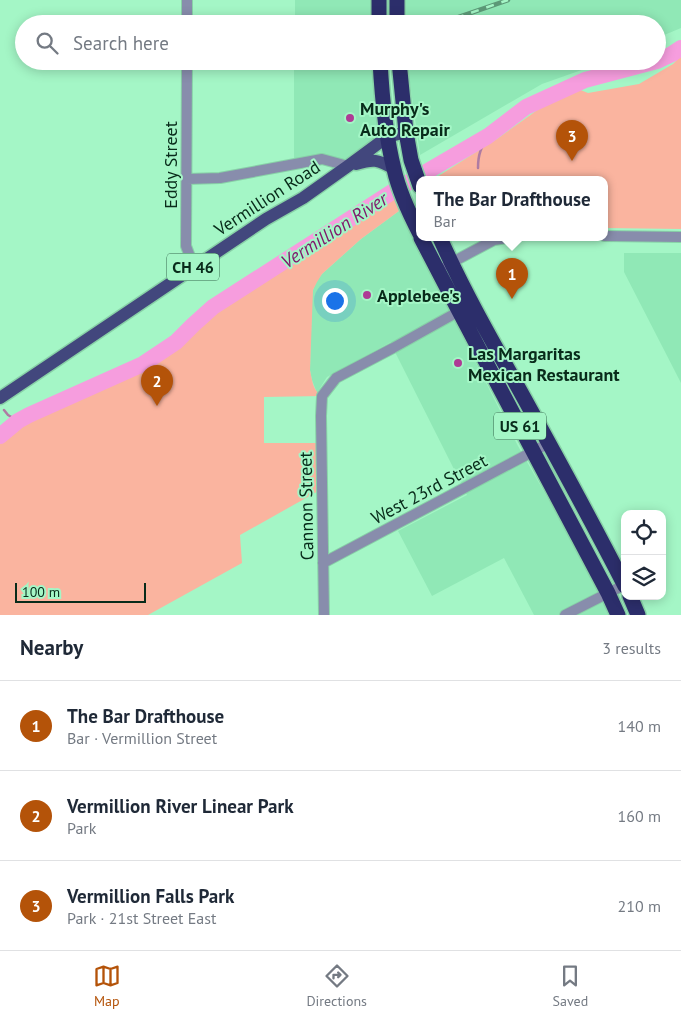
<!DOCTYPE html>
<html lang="en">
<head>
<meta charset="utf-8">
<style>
	:root { --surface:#fff; --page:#f2f2f3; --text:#1f2937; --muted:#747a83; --line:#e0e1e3; --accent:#b45309 }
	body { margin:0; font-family:"PT Sans",sans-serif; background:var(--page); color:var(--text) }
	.controls { position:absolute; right:15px; bottom:15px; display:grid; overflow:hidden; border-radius:10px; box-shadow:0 2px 12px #0003 }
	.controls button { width:45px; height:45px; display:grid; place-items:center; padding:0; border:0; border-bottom:1px solid var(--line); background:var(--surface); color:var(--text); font:25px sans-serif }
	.scale { position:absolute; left:15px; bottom:12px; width:131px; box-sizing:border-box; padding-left:5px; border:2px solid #082b1a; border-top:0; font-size:14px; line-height:18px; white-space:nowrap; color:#082b1a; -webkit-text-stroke:4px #a4f6c6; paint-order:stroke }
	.you { position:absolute; left:334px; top:300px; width:18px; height:18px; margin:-12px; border:4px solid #fff; border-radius:50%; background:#1a73e8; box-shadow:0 0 0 8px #1a73e833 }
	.badge { display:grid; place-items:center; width:32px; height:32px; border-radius:50%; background:var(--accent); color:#fff; font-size:16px; font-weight:700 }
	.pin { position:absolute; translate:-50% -41px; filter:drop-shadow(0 1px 2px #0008) }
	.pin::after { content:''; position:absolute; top:26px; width:18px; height:15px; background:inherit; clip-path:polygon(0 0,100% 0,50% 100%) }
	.popup { position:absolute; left:416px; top:176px; width:192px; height:65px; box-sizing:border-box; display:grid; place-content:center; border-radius:10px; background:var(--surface); filter:drop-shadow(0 1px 4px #0005); font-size:16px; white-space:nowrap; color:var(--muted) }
	.popup b { font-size:19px; color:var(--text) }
	.popup::after { content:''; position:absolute; left:50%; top:100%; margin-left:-10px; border:10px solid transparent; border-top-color:var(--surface) }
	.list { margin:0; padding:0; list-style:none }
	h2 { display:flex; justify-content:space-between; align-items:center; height:65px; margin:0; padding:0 20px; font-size:21px }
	h2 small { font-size:16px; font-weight:400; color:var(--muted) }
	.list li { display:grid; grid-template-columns:32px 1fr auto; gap:15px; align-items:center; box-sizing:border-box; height:90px; padding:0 20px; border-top:1px solid var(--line) }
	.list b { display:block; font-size:19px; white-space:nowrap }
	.list p { margin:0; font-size:16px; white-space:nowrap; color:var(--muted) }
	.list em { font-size:16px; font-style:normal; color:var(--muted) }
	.icon { flex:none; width:28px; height:28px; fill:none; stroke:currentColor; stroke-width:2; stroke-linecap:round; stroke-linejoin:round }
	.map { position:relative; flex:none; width:681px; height:615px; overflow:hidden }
	.search { position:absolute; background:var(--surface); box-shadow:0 2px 12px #0003; left:15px; right:15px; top:15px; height:55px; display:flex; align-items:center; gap:12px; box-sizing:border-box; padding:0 18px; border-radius:28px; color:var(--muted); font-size:19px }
	.sheet { height:335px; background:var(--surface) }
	nav { display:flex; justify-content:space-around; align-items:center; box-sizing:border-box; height:70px; border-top:1px solid var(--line); background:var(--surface); font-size:14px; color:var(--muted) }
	nav a { display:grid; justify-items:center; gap:2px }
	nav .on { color:var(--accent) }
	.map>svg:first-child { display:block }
	.built { fill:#90e8b6 }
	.green { fill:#fab49f }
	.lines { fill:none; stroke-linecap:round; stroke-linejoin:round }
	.stream { stroke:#af7ba3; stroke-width:2.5 }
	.river { stroke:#f69dde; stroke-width:16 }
	.minor-casing { stroke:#88d1a7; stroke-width:12 }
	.major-casing { stroke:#88d1a7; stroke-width:15 }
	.highway-casing { stroke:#88d1a7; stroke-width:18 }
	.minor { stroke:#888dac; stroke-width:10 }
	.major { stroke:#42477d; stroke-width:12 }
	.highway { stroke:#2c2e6b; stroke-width:15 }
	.rail-casing { stroke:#5c9977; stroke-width:4.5 }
	.rail { stroke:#a4f6c6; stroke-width:2.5; stroke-dasharray:8; stroke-linecap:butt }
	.poi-dot { fill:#ae3b95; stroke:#a4f6c6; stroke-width:2 }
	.labels { text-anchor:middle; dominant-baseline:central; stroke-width:4; stroke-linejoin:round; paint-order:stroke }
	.shield { fill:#a4f6c6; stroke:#37684e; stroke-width:1 }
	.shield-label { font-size:16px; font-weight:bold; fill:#082b1a }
	.poi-label { font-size:18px; font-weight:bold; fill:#082b1a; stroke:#a4f6c6; text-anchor:start }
	.street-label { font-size:18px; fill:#082b1a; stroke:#a4f6c6 }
	.water-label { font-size:19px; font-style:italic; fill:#80196c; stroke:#a4f6c6 }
</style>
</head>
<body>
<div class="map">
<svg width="681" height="615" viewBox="0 0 681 615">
	<rect width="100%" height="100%" fill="#a4f6c6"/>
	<path class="built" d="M295,0H379V24H295Z
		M404,0H681V28L657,38V24H404Z
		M294,61H380L387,137L348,166L322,159L294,165Z
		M407,61H607L542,84L420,155Z
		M399,211L518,446L596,583L608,615H534L504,558L432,596L398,531L467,495L393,348L391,342L327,377L317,393L312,380L310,370L312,298L313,290L316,282L322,274L361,239Z
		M624,253H681V383L624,272Z"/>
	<path class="green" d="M681,56V229L605,228L604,180H432L497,139L543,106L578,89L588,93L639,84L673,64Z
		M392,192L399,211L361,239L322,274L317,282L313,290L310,370C312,380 313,391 322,396L264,397V443H321L322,489L240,535L242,563L148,615H0V436L18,421L29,415L143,364L176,342L193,325L213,307Z"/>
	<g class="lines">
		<path class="stream" d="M478,168C478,154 481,148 488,136
			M4,410L8,415L18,421"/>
		<path class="river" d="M0,436L18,421L29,415L143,364L176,342L193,325L213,307L392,192L488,136L526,107L585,80L657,61L672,54L681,48"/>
		<defs>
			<path id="minor" d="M187,0V24
				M187,61L186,246L194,267
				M187,179L220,178L322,159L348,166
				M604,236L681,237
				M447,265L494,240L507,238
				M323,563L549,443
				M324,615L321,416L322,396L336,378L393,348L463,309
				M565,615L624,585"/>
			<path id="major" d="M356,164C373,159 378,159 394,169
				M0,398L266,219L303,198L348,166L387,137L406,132"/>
			<path id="highway" d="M397,0V24
				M379,24V0
				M380,61C382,97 385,134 394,169C399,192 409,213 420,234
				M399,61L406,132L411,160L420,186
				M421,238L459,311L608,593L618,615
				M440,238C463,290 491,339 519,389C555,454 591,520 625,586
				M630,596L638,615"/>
		</defs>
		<use href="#minor" class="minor-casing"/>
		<use href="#major" class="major-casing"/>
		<use href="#highway" class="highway-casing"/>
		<use href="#minor" class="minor"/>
		<use href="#major" class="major"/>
		<use href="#highway" class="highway"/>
		<defs>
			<path id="rail" d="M456,18L508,0"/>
		</defs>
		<use href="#rail" class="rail-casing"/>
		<use href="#rail" class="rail"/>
	</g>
	<g class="poi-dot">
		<circle cx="350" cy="118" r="5"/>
		<circle cx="367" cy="295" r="5"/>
		<circle cx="458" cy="363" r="5"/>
	</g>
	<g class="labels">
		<g class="shield">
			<rect x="167" y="253.5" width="52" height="27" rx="4"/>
			<rect x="494" y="412.5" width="52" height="27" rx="4"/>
		</g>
		<g class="shield-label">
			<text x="193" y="267">CH 46</text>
			<text x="520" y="426">US 61</text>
		</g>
		<g class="poi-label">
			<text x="360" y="108">Murphy's<tspan x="360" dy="21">Auto Repair</tspan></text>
			<text x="377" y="295">Applebee's</text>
			<text x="468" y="353">Las Margaritas<tspan x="468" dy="21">Mexican Restaurant</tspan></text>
		</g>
		<g class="street-label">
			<text transform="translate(170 165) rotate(-90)">Eddy Street</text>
			<text transform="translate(267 198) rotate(-33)">Vermillion Road</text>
			<text transform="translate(429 489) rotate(-28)">West 23rd Street</text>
			<text transform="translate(306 506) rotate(-91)">Cannon Street</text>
		</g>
		<g class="water-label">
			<text transform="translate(334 230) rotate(-33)">Vermillion River</text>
		</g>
	</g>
</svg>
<div class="controls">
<button><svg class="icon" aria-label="locate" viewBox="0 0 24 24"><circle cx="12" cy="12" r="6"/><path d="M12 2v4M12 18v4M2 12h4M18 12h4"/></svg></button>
<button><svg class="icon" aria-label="layers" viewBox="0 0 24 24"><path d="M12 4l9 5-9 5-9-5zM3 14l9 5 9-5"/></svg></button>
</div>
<div class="scale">100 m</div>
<div class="you"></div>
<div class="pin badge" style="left:512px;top:299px">1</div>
<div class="popup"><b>The Bar Drafthouse</b>Bar</div>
<div class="pin badge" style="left:157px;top:406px">2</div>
<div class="pin badge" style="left:572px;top:161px">3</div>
<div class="search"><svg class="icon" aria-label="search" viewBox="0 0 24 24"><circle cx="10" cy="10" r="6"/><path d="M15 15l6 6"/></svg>Search here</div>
</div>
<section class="sheet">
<h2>Nearby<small>3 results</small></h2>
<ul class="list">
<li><span class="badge">1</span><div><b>The Bar Drafthouse</b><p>Bar · Vermillion Street</p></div><em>140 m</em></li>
<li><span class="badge">2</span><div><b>Vermillion River Linear Park</b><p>Park</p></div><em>160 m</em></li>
<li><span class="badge">3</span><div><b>Vermillion Falls Park</b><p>Park · 21st Street East</p></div><em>210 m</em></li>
</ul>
</section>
<nav>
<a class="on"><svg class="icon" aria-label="map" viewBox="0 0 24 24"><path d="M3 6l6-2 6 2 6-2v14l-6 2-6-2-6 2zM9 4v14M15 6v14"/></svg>Map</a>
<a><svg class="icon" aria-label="directions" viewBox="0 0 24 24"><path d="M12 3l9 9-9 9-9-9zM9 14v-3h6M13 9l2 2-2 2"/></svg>Directions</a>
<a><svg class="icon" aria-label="saved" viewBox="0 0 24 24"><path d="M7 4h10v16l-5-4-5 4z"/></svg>Saved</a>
</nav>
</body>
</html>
